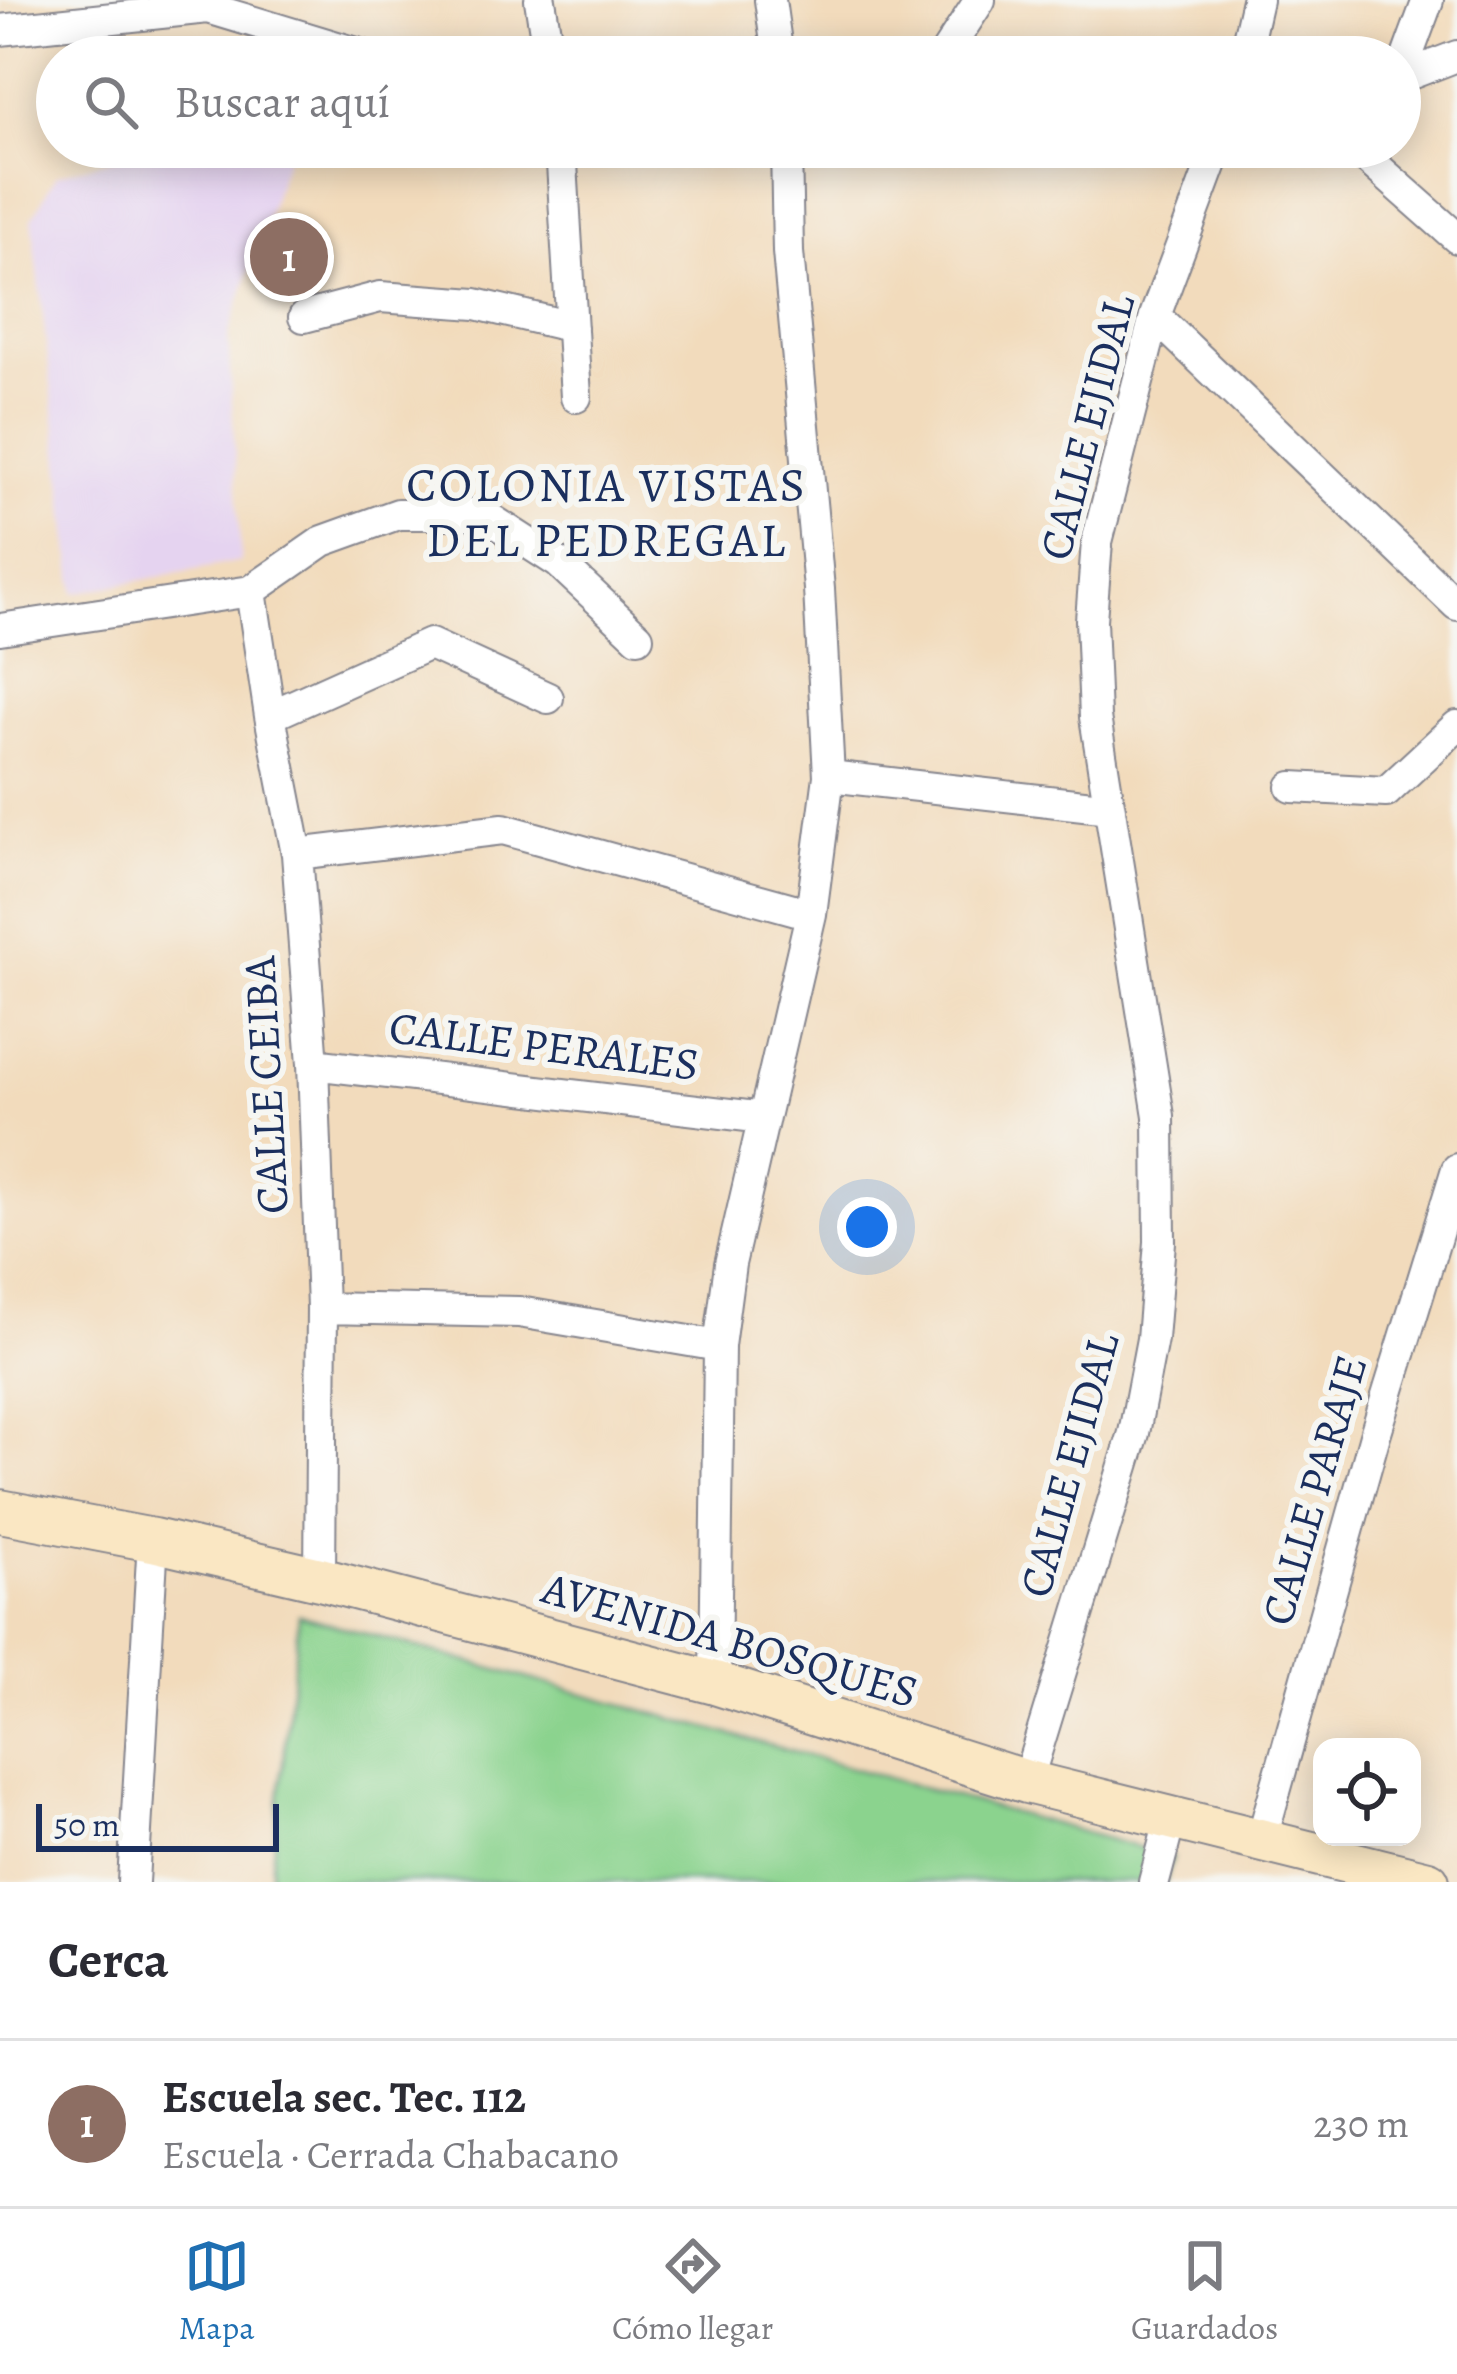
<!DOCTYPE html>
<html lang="es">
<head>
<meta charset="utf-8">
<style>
	:root { --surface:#fff; --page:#f7f7f7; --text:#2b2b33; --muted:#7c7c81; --line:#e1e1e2; --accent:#1f6fb2 }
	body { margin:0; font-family:Alegreya,serif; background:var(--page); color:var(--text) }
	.controls { position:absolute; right:36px; bottom:36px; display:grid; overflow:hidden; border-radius:24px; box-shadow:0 6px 30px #0003 }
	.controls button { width:108px; height:108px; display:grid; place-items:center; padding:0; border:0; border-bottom:3px solid var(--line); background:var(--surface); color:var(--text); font:60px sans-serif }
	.scale { position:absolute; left:36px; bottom:30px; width:243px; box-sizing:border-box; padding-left:12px; border:6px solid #1b2f5e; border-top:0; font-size:33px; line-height:42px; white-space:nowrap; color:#1b2f5e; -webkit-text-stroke:9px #f6f6f2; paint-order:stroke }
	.you { position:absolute; left:867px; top:1227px; width:42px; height:42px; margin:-30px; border:9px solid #fff; border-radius:50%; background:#1a73e8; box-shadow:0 0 0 18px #1a73e833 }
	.badge { display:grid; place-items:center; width:78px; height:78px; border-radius:50%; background:var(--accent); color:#fff; font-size:39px; font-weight:700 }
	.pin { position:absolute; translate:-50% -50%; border:6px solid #fff; box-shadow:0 3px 12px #0006 }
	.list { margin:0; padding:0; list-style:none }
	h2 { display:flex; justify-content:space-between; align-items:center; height:156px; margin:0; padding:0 48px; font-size:51px }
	h2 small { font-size:39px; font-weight:400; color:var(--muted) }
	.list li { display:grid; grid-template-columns:78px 1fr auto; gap:36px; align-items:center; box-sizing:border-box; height:168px; padding:0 48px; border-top:3px solid var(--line) }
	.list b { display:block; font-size:45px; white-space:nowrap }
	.list p { margin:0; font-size:39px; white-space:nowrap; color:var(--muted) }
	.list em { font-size:39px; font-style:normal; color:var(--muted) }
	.icon { flex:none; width:66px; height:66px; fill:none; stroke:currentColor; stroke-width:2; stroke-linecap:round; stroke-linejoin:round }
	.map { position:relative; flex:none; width:1457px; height:1882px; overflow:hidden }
	.search { position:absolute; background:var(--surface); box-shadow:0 6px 30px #0003; left:36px; right:36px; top:36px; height:132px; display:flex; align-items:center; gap:30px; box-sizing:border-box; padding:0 42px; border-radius:66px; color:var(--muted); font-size:45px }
	.sheet { height:324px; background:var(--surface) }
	nav { display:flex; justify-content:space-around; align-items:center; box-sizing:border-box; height:168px; border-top:3px solid var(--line); background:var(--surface); font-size:33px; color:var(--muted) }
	nav a { display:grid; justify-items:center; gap:6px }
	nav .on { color:var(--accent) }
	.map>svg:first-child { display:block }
	.built { fill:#e5d3f0 }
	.green { fill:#8bd38e; stroke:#538176; stroke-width:3 }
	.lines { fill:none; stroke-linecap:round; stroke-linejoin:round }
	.street-casing { stroke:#86858d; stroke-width:34 }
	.secondary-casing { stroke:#86858d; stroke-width:46 }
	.street { stroke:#fff; stroke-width:30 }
	.secondary { stroke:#fae7c3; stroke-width:42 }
	.labels { text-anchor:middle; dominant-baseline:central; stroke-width:12; stroke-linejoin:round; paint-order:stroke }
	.street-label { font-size:45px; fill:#1b2f5e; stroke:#f6f6f2 }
	.neighbourhood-label { font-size:48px; letter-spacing:3px; fill:#1b2f5e; stroke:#f6f6f2 }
</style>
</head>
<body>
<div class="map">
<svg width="1457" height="1882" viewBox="0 0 1457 1882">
	<rect width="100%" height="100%" fill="#f6f6f2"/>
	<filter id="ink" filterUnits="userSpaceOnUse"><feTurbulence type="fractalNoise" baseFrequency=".00833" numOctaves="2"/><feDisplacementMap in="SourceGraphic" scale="24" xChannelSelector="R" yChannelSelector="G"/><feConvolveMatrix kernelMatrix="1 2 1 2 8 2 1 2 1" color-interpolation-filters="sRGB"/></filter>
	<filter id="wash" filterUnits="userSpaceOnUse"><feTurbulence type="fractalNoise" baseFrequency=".004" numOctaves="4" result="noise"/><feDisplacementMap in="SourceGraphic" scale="48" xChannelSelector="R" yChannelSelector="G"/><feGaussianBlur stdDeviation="2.7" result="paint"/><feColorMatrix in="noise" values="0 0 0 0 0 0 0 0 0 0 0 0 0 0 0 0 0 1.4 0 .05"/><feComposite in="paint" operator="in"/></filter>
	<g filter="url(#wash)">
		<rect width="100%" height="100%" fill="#f2dbbc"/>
		<path class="built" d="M157,147H290L228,336L241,561L75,593L32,219L56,175Z"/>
		<path class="green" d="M299,1615L1173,1857L1166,1882H270Z"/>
	</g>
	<g filter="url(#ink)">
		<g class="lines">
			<defs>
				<path id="street" d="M540,0L549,57
					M770,0L778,57
					M0,30L208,8L370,57
					M943,57L980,0
					M1244,57L1257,0
					M1400,76L1428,0
					M1400,78L1457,56
					M561,147L576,397
					M1354,147L1457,238
					M1155,316L1457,605
					M304,317L380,297L476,304L572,327
					M251,591L270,716L297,854L313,1064L322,1308L320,1579
					M0,629L251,591L323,541L398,514H483L559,563L638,637
					M270,716L430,644L548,698
					M829,776L1110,808
					M1292,787L1386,792L1457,726
					M297,854L503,829L811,914
					M313,1064L764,1118
					M322,1308L519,1312L719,1346
					M715,1683L719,1346L730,1264L811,914L829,776L819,589L788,252L786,147
					M1027,1782L1134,1433L1152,1339L1160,1242L1159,1116L1095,717L1091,620L1097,542L1155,316L1218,147
					M1262,1838L1375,1435L1457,1169
					M133,1882L153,1540
					M1154,1882L1171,1817"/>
				<path id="secondary" d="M0,1511L153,1540L320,1579L715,1683L1027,1782L1428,1882"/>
			</defs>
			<use href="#street" class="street-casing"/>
			<use href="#secondary" class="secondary-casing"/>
			<use href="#street" class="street"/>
			<use href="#secondary" class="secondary"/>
		</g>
	</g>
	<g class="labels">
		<g class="street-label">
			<text transform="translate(1087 427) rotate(-76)">CALLE EJIDAL</text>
			<text transform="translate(544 1046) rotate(7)">CALLE PERALES</text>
			<text transform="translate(266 1085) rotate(-93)">CALLE CEIBA</text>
			<text transform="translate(1069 1465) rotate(-75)">CALLE EJIDAL</text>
			<text transform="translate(1314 1490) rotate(-74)">CALLE PARAJE</text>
			<text transform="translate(730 1640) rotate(16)">AVENIDA BOSQUES</text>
		</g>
		<g class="neighbourhood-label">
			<text x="607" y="485">COLONIA VISTAS<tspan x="607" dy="55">DEL PEDREGAL</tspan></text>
		</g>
	</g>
</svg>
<div class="controls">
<button><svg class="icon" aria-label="locate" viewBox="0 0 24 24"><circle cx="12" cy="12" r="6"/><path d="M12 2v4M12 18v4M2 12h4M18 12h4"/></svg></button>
</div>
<div class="scale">50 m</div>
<div class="you"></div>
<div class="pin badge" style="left:289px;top:257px;background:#8d6e63">1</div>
<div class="search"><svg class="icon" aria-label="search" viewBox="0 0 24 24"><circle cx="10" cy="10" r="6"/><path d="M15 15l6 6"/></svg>Buscar aquí</div>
</div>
<section class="sheet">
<h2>Cerca<small></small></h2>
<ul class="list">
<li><span class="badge" style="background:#8d6e63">1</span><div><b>Escuela sec. Tec. 112</b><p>Escuela · Cerrada Chabacano</p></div><em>230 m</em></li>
</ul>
</section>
<nav>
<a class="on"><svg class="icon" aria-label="map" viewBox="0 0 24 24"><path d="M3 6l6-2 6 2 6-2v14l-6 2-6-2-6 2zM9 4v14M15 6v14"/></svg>Mapa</a>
<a><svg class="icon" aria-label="directions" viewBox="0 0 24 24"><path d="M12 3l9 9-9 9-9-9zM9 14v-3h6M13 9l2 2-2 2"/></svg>Cómo llegar</a>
<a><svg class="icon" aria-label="saved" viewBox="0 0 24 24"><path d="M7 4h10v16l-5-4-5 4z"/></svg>Guardados</a>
</nav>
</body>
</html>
